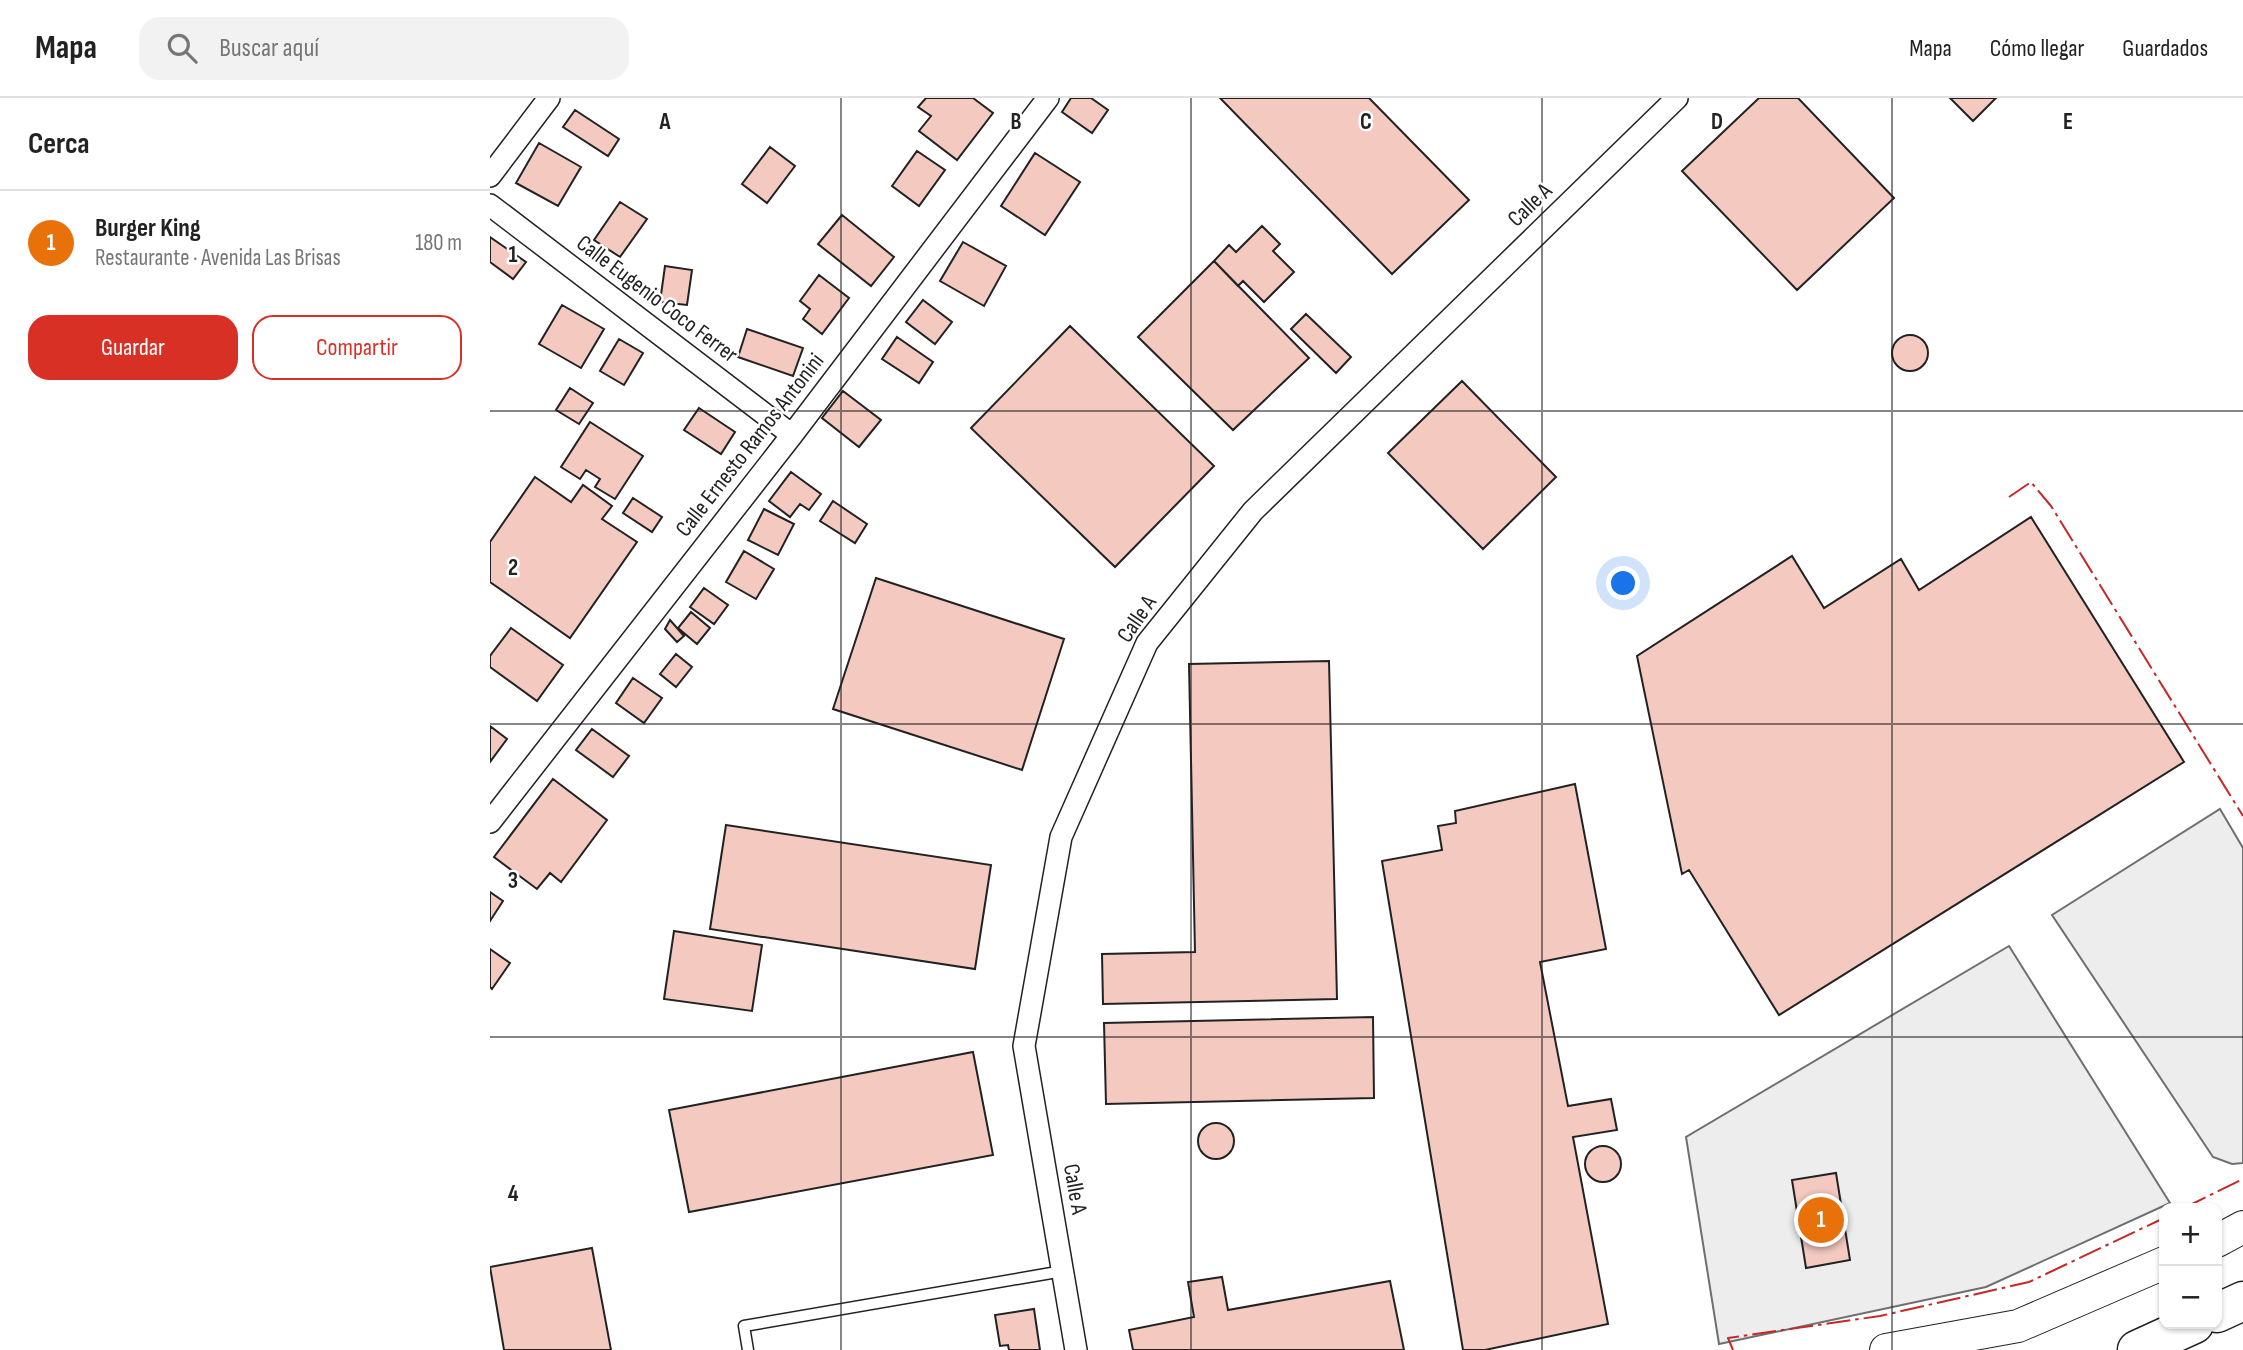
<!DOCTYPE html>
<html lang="es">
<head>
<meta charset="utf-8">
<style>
	:root { --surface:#fff; --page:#f2f2f2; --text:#222; --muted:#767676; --line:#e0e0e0; --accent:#d93025 }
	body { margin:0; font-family:"Sofia Sans Condensed",sans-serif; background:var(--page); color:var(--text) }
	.controls { position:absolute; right:21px; bottom:21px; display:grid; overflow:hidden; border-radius:14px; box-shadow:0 2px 5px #0004 }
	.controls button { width:63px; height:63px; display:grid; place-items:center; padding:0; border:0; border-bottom:2px solid var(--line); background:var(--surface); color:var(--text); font:35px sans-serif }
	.you { position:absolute; left:1134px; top:486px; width:24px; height:24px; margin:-18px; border:5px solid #fff; border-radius:50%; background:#1a73e8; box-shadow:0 0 0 10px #1a73e833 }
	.badge { display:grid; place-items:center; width:46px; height:46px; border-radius:50%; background:var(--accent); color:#fff; font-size:23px; font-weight:700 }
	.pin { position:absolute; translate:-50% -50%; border:4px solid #fff; box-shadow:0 2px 7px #0006 }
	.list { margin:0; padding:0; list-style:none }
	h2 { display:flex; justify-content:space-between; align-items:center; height:91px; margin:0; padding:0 28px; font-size:30px }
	h2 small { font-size:23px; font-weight:400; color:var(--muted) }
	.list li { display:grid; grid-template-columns:46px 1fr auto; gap:21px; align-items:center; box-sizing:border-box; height:105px; padding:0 28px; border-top:2px solid var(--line) }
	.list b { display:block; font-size:26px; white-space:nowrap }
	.list p { margin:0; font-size:23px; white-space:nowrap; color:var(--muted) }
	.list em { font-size:23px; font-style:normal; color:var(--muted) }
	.actions { display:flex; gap:14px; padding:21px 28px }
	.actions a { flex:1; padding:16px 0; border:2px solid var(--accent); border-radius:21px; text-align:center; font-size:24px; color:var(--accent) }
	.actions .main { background:var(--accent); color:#fff }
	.icon { flex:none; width:38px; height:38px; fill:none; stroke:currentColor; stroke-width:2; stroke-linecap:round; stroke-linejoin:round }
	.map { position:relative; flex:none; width:1753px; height:1252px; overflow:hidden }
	header { display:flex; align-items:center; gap:42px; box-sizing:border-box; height:98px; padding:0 35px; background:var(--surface); border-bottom:2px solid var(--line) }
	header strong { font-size:33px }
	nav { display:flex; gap:38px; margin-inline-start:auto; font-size:24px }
	.search { width:490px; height:63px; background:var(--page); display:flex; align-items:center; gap:18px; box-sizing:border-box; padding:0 24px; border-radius:21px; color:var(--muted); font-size:26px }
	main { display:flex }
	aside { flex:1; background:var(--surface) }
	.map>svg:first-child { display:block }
	.parking { fill:#ededed; stroke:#6f6f6f; stroke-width:2 }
	.building { fill:#f3c9c0; stroke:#222; stroke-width:2 }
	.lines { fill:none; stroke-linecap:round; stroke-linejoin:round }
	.lane-casing { stroke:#222; stroke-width:13 }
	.street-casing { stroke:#222; stroke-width:24 }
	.secondary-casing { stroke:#222; stroke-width:34 }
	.highway-casing { stroke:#222; stroke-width:41 }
	.lane { stroke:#fff; stroke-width:10 }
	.street { stroke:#fff; stroke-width:21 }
	.secondary { stroke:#fff; stroke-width:32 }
	.highway { stroke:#fff; stroke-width:38 }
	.power { stroke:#c62828; stroke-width:2; stroke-dasharray:24 5 3.5 5; stroke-linecap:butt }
	.grid { fill:none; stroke:#222; stroke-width:2; stroke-opacity:0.55 }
	.labels { text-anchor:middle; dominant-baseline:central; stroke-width:5; stroke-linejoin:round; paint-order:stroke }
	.street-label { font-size:23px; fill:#222; stroke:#fff }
	.grid-label { font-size:23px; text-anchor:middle; font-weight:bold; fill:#222; stroke:#fff; stroke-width:5; stroke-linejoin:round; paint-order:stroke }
</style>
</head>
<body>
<header>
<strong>Mapa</strong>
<div class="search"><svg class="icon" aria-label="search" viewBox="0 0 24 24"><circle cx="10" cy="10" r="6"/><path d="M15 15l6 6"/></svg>Buscar aquí</div>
<nav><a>Mapa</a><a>Cómo llegar</a><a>Guardados</a></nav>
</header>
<main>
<aside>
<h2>Cerca<small></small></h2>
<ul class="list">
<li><span class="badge" style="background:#e8710a">1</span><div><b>Burger King</b><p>Restaurante · Avenida Las Brisas</p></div><em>180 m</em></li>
</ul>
<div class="actions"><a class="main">Guardar</a><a>Compartir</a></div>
</aside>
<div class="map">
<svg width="1753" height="1252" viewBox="0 0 1753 1252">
	<rect width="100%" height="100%" fill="#fff"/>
	<path class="parking" d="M1730,711L1753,750V1065L1742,1066L1723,1059L1562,817Z
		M1519,848L1680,1105L1496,1189L1229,1246L1196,1039Z"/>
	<path class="building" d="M436,0H483L503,15L467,62L429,33L441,18L428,9Z
		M581,0H601L618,12L602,35L572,14Z
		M730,0H879L979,102L902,176Z
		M1269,0H1308L1404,100L1307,192L1192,73Z
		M1460,0H1506L1483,23Z
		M85,12L129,41L118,58L73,29Z
		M49,45L91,69L68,108L26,85Z
		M280,49L305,68L277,105L252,86Z
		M427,53L455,72L429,108L402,88Z
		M545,55L590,84L555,137L511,108Z
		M130,104L157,121L130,159L104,142Z
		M352,117L404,159L381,188L328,146Z
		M772,128L790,146L783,153L804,174L774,204L753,183L748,188L724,163L739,147L746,154Z
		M0,139L36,164L23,181L0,164Z
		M473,144L516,168L494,208L450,183Z
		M724,163L819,260L743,332L648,239Z
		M175,168L202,172L197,207L170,204Z
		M329,177L359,200L332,236L313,221L320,211L310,203Z
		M433,202L462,224L445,246L416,224Z
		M72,207L114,231L91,270L49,246Z
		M816,216L861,259L846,275L801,231Z
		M580,228L724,368L625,469L481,330Z
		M257,231L313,250L303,278L248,259Z
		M1402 255a18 18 0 1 1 36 0a18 18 0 1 1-36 0Z
		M407,239L443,264L429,285L392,261Z
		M129,241L153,255L134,287L110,273Z
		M972,283L1066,379L993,451L898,355Z
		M80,290L103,305L89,326L66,312Z
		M353,293L391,322L369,349L332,320Z
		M209,310L245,334L231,356L194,332Z
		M100,324L153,358L125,401L105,389L110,381L96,372L90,381L71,369Z
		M301,374L331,396L319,412L310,406L300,419L279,403Z
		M45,379L81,404L93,387L122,408L112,421L147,444L80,540L0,484V444Z
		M143,400L172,419L162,434L133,415Z
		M343,403L377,426L365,445L330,423Z
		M274,411L304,426L288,457L258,442Z
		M1541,419L1694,664L1289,917L1199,772L1192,776L1147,558L1302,458L1334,510L1411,461L1429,492Z
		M254,453L284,471L266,501L236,484Z
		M386,480L574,541L532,672L343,611Z
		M214,490L238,507L224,526L200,509Z
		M201,514L220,530L207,546L188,530Z
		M180,522L194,538L187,544L175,531Z
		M21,530L73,567L47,603L0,569V558Z
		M186,556L202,569L186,589L170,576Z
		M839,563L847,901L613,906L612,856L705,854L699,566Z
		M143,580L172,600L154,625L126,605Z
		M0,628L17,641L0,664Z
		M102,631L139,658L123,679L86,652Z
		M63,681L117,722L71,784L60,775L47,791L4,759Z
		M1085,686L1116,851L1050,864L1078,1008L1121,1001L1127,1032L1083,1039L1118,1226L995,1252H973L892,763L952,752L948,728L966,725L965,713Z
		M236,727L501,767L485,871L220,831Z
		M0,794L13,803L0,823Z
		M184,833L272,847L262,913L174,901Z
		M0,851L20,865L2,891L0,889Z
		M883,919L884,1000L616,1006L614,925Z
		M483,954L503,1057L199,1114L179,1012Z
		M708 1043a18 18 0 1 1 36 0a18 18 0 1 1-36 0Z
		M1095 1066a18 18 0 1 1 36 0a18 18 0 1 1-36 0Z
		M1346,1075L1360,1162L1316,1170L1302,1082Z
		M102,1150L121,1252H14L0,1169Z
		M732,1179L738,1212L900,1183L914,1252H643L639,1232L704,1219L698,1184Z
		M544,1211L550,1252H519L518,1247L510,1248L505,1217Z"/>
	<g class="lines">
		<defs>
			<path id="lane" d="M258,1252L254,1228L573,1173"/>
			<path id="street" d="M0,78L59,0
				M0,107L302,337
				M0,724L302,337L558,0
				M586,1252L534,948L571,739L657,545L763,413L1187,0"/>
			<path id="secondary" d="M1727,1143L1753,1129
				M1396,1252L1528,1228L1674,1165"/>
			<path id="highway" d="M1727,1215L1753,1203
				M1647,1252L1704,1226"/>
		</defs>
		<use href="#lane" class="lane-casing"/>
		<use href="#street" class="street-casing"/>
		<use href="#secondary" class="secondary-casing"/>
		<use href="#highway" class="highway-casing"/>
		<use href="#lane" class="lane"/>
		<use href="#street" class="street"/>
		<use href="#secondary" class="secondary"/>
		<use href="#highway" class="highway"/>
		<path class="power" d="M1519,399L1541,384L1561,408L1753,718
			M1694,1110L1753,1081
			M1243,1252L1238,1240L1390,1218L1539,1184L1674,1120"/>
	</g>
	<path class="grid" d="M351,0V1252M701,0V1252M1052,0V1252M1402,0V1252M0,313H1753M0,626H1753M0,939H1753"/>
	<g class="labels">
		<g class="street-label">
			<text transform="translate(1040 107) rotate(-44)">Calle A</text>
			<text transform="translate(167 201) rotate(37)">Calle Eugenio Coco Ferrer</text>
			<text transform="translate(260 347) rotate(-52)">Calle Ernesto Ramos Antonini</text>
			<text transform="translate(647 521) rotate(-56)">Calle A</text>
			<text transform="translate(585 1091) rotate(80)">Calle A</text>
		</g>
	</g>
	<g class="grid-label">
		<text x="175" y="31">A</text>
		<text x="526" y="31">B</text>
		<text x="876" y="31">C</text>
		<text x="1227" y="31">D</text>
		<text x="1578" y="31">E</text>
		<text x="23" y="164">1</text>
		<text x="23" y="477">2</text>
		<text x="23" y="790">3</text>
		<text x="23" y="1103">4</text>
	</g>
</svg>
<div class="controls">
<button>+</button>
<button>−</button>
</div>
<div class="you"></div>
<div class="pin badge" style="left:1331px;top:1122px;background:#e8710a">1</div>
</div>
</main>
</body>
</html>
